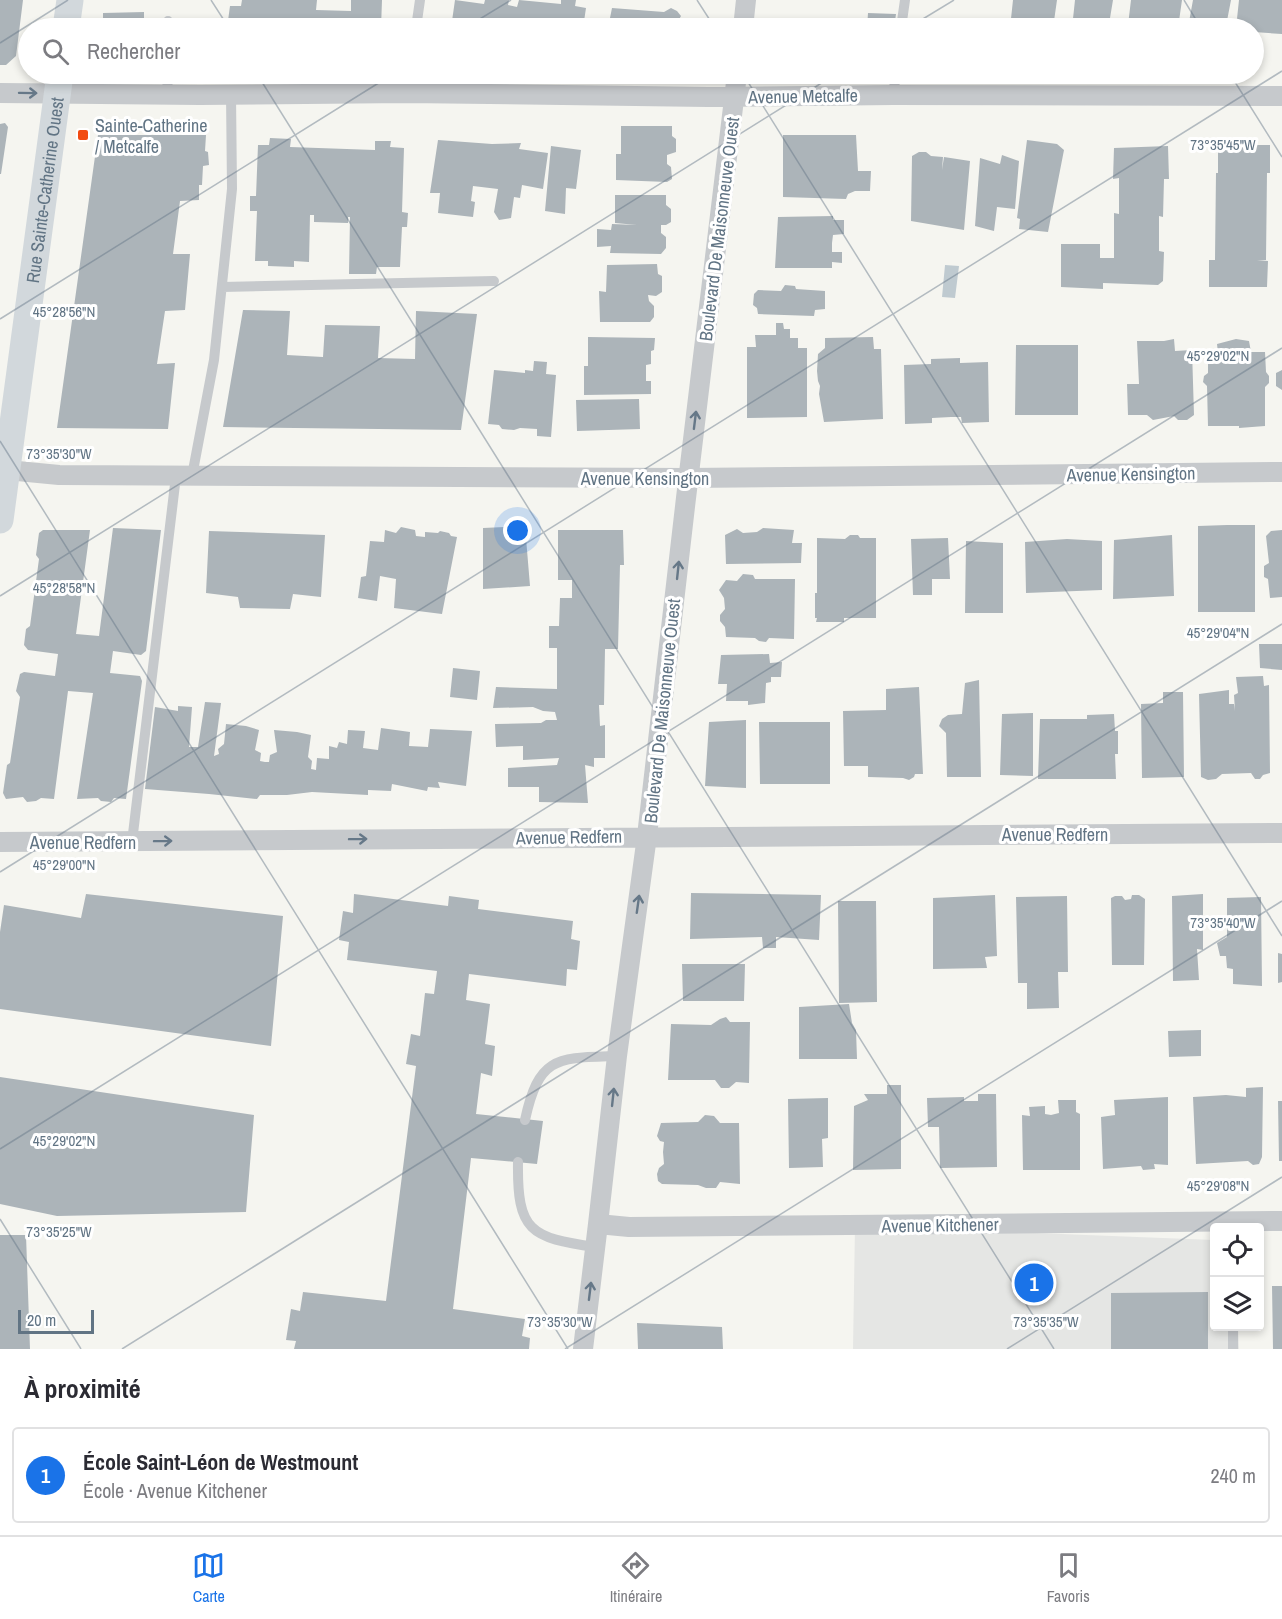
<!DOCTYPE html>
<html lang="fr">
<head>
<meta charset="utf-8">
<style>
	:root { --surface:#fff; --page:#f7f7f7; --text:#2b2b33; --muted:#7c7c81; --line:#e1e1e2; --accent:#1a73e8 }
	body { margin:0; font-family:"Archivo Narrow",sans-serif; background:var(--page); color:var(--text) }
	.controls { position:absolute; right:18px; bottom:18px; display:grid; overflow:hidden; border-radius:6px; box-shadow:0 3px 9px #0003 }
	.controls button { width:54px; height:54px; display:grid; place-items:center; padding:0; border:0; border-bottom:2px solid var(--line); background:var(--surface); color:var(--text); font:30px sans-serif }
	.scale { position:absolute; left:18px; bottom:15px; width:76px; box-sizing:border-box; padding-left:6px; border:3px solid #617484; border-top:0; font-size:16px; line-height:21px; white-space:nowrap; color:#617484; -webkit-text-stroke:4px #fff; paint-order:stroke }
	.you { position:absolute; left:518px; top:531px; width:21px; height:21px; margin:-15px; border:4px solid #fff; border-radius:50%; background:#1a73e8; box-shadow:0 0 0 9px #1a73e833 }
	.badge { display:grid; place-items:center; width:39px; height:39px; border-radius:50%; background:var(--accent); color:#fff; font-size:20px; font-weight:700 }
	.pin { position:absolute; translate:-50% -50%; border:3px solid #fff; box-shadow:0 2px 6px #0006 }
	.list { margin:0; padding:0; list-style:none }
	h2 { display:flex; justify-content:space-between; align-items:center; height:78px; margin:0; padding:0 24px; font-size:26px }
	h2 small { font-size:20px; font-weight:400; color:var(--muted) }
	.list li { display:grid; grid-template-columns:39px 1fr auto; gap:18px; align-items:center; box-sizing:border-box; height:96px; margin:0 12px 12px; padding:0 12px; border:2px solid var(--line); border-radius:6px }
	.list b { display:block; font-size:22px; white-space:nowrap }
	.list p { margin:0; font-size:20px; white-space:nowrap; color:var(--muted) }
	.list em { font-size:20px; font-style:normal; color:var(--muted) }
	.icon { flex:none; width:33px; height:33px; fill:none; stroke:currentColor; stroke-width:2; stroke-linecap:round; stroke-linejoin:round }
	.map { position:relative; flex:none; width:1282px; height:1349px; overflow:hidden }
	.search { position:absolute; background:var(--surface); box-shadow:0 3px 9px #0003; left:18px; right:18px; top:18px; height:66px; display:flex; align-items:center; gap:15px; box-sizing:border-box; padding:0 21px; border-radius:33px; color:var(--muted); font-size:22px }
	.sheet { height:186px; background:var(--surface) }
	nav { display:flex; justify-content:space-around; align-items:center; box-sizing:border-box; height:84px; border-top:2px solid var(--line); background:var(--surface); font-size:16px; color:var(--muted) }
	nav a { display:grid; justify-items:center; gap:3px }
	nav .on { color:var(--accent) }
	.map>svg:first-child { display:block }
	.built { fill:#e5e6e4 }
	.water { fill:#bfcad0 }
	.building { fill:#acb4b9 }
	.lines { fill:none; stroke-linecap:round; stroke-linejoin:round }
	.service { stroke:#c6c9cc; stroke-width:10 }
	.minor { stroke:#c6c9cc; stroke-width:20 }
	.secondary { stroke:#d2d8dc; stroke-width:27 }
	.oneway { stroke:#667888 }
	.ticks { fill:none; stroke:#617484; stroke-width:1.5; stroke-opacity:0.45 }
	.poi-dot { fill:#f24b12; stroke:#fff; stroke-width:2 }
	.labels { text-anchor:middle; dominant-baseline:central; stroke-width:6; stroke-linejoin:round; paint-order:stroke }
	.street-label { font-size:18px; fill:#617484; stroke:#fff }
	.poi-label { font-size:18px; fill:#617484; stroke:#fff; text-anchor:start }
	.ticks-label { font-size:15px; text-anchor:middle; fill:#617484; stroke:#fff; stroke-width:6; stroke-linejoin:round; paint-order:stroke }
</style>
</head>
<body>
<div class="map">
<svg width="1282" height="1349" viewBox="0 0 1282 1349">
	<rect width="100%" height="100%" fill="#f5f5f0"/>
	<path class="built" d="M855,1226L1214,1240V1326L1238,1327L1239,1349H853Z"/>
	<path class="water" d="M945,265L959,266L955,298L942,297Z"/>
	<path class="building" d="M0,0H23L16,56L6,65H0Z
		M242,0H317L316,10L351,11V0H382L381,28H227L230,6H241Z
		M455,0L484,4L485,0H509L508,5L517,7L519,0L561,4V0H576L575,6L586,8L583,28H451Z
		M1013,0H1057L1053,28H1010Z
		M1075,0H1113L1109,24L1114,25V28H1072Z
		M1131,0H1182L1178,28L1151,27L1133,28L1128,25Z
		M1193,0H1231L1226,26L1189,22Z
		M1239,0H1282V34L1254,32V28H1236Z
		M612,8L664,12L671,8L677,11L681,16L676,25V28H608Z
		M144,12V28H103V13Z
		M868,13L896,14L894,28H867Z
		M801,20H853V28H801Z
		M5,123L8,127L1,174H0V124Z
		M621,126H672V136L676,139V152L667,155V164L671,167L672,179L667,182L616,180V154H621Z
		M98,135H206L205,151L208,152L209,165L203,166L202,185H199V200L180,201L173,254H190L185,310L165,311L157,364L175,363L168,429L57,428Z
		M783,135H856L858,171H871L870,191H855L848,194L846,199L783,197Z
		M270,138L291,139L290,147L375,150V141H391L390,147L404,148L402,212L408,213L407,227H402L400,267H377L376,274H349L350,217H348V223L314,222V215H310L309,262L294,261V267L268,266V261H255L257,211H250V196H256L258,145H269Z
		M438,140L492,144L521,143L519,149L548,153L543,189L522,185L520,198L514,197L511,218L499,220L494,212L498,189L473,186L471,201L475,202L473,217L438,213L440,193H430Z
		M1027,140L1057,144L1064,150L1048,232L1019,229L1020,219L1017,218Z
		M1218,145H1270V173H1267L1266,260H1257L1268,261L1267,287H1209V260H1215L1216,173H1218Z
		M551,146L581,150L576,189L566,188L565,214L545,211Z
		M1168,146L1169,179H1164L1163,217L1159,216V251L1164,252L1163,281L1158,285L1103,283V289L1061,287V244H1100V258H1114V213L1119,214V178L1113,179L1114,148Z
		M919,152H926L931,156L943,157L942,170L944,157L970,161L964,230L911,221L912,156Z
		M1002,155L1019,161L1015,209L997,207L994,231L975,226L980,158L1000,164Z
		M615,195H666V205L671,209V222L666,225H661V233L666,237V248L661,254L610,253L611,246L597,247V229L611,230L612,224L637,225L615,223Z
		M833,216V220H844V234L833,235L832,243V252H842V263L832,262V268H775L778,217Z
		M657,264L658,274L662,276V292L656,296L648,295L649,301L654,306V317L650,322H600L599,291L606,292L607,265Z
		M785,285L795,286L796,289L825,291V309L815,310L814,316L758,314L757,308L753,305L754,294L758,290L781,291Z
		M243,310L290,311L287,355L323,357L325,325L380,326L378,358L415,359L416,311L477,314L461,430L223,427Z
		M776,323H783L784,329H790V338H798V348H807V417L747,418V347H756L755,335H776Z
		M588,337L655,338L654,350L651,351V364L646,365V381H651V394L584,395V366H588Z
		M873,337L874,349H881L883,419L824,422L819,394L820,386L818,381L817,371L818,354L825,348V338Z
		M1174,339L1175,351L1192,350L1194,415L1187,420H1178L1174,416L1153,420L1147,415H1128L1127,384H1139L1137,341H1164Z
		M1236,339L1249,341L1251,352H1265L1266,372L1269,376V383L1265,387V426L1239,428V426H1208L1207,386L1203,382L1204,376L1208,373V357L1204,354L1218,353L1217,344Z
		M1016,345H1078V415H1015Z
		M960,358V363L988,362L989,422L962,423L961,417H951L932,418V423L905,424L904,365L931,364V359Z
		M534,361L547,362L546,374L556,375L551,437L537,436V429L520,428L514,430L502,429L499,425L488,424L494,370L525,373V370L533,371Z
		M1282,370V390L1276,386V373Z
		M639,399L640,429L577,431L576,400Z
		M1227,525H1255V612H1198V526Z
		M525,526L530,586L483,589V528Z
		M401,527L415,530L416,536L425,537V532L438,533L440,531L449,533L451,536L457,537L442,614L394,608L396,579L380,576L377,601L358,598L361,577L366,576L370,541L384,542L385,530L396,533Z
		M113,528L161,530L146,651L141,655L113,651L110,673L140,676L142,681L126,799L114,798L111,802L101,801L98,798L77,799L93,693L68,691L54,799L41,798L36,801L27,802L23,797L6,799L3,793L7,765L10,763L20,697L16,691L20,674L24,672L55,676L58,654L28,650L24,645L26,629L30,626L39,559L36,555L39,533L43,530H90L76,634L99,636Z
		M763,528L794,530L792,543H802L801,563L726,564L725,535L737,529L743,533L757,532Z
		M558,530H623L624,565H620L618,649H605L604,705H599L600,726L605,725V758H594V767L585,765L588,803L539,802V787H508V768L557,765L559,758L523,760V746L496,747L495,724L541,723L546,720H557L555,712L543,711L533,707L493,708L496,687L557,689V648H549V626H559L560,598H572V580H558Z
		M1282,530V597L1270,598L1268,579L1264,577V566L1269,563L1266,536L1271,531Z
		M209,531L325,535L321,597L293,594L290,609L240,608L238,597L206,593Z
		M850,535H858L860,538H876V618H844V622H816L817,618H815V593H817V538L845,539Z
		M1172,535L1174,596L1113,599L1114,540Z
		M948,538L950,579H932V595H913L911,539Z
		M1067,539L1102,541V590L1026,593L1025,542Z
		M966,541L1003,543V613H965Z
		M743,574L753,575L755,579H795L794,639L769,638L766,642L759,641L755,638L726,637L725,627L720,621V615L725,609L724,598L719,590L726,580L737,581Z
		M1259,644H1282V670L1260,668Z
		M769,654L770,663L782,662L781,677H771V682L766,683L765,703L748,705V701H726L727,684H718L721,655Z
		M453,668L480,671L477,700L450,697Z
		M1263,676L1264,686L1269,685L1270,773L1263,775L1260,779H1255L1251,773L1222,774L1216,779L1208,780L1201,777L1199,694L1229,690V704H1234L1235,711L1234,695L1238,693L1236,677Z
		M979,680L981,777H947L946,733L939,726L942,719L948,715L962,714L965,683Z
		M919,687L923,774H915L914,777L909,780L903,778L868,777V766H844L843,711L886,710V689Z
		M1163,692H1183L1184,777L1142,778L1141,704L1163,703Z
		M205,702L221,703L214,756L219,754L218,749L224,744L226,724L246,726L259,730L255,750L261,753L260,761L265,762H269L270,755L277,752L274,730L297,732L311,735L308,757L312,761L311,769L316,770L317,758L329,759V746L337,748L339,742L347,744L348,730L365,731L363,748L378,750L381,728L410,732L409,746L428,747L430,729L472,731L466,786L438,782L440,788L428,787L427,791L392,784L391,791L368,790V795L312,792L287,795H260L257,799L209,794L145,789L155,707L178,711V706L192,707L189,747H198Z
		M1033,713V776L1000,775L1002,714Z
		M1114,714L1115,731H1118V754H1115L1116,779H1038L1040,719H1087V715Z
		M746,720V788L705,786L709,722Z
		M759,722H830V784H760Z
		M691,893L821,895L819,940L776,937V948H763L762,937L690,939Z
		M86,894L283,916L271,1046L0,1009V932L4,905L81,918Z
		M354,894L448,906L449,896L479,900L478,909L573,921L571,939L580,941L577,970L567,969L566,986L469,974L466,1000L490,1004L485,1044L495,1046L492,1076L481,1073L476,1114L543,1121L537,1164L471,1158L453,1309L525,1319L522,1336L530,1338L529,1349H294L296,1341L286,1340L291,1309L300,1311L303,1292L386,1301L416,1066L406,1064L411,1034L420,1036L425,993L434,994L437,971L347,960L349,942L339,940L343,911L353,913Z
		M1203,894V950L1197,949L1199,980L1173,981L1172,896Z
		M995,895L997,956L985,957L987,968L933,969V898Z
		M1132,895H1139L1145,899L1144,965H1112L1111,898L1115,896H1122L1125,900L1131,899Z
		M1067,896L1068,972H1058L1059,1008L1027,1009V983H1018L1016,897Z
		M1261,897L1262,986L1233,984V969L1227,968L1226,956H1220L1217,943L1227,937V898Z
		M838,901H876L877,1002L839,1003Z
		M1278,953L1282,954V982L1278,983Z
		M682,964H745L744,1001H683Z
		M849,1004L852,1023L856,1030L857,1059H799V1007Z
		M726,1017L730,1022H750L749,1083L736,1082L729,1088H721L715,1080H668L671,1024L711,1025L720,1019Z
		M1201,1030V1056L1169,1057L1168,1031Z
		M0,1077L254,1115L246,1212L57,1216L0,1204Z
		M887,1085H901V1169L853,1170L854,1106L868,1100L864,1094H887Z
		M1263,1087L1262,1157L1259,1164L1253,1165L1248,1161L1196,1164L1193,1097L1226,1095L1246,1097V1088Z
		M978,1094H996L997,1167L940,1168L939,1127H928L927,1098L964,1097V1101H978Z
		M1168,1097V1165L1154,1164L1155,1169L1143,1170L1141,1166L1103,1169L1101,1117L1115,1115L1114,1100Z
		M828,1098V1138L822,1139L823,1167L789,1168L788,1099Z
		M1058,1100H1076V1112L1080,1114V1170H1023L1022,1115L1030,1116L1029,1107L1045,1106V1114L1051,1115L1059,1113Z
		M1278,1101H1282V1161H1279Z
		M705,1115L714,1116L720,1123H739L740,1184L720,1182L716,1188H706L698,1185L662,1184L658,1181L657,1174L659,1168L664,1164L663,1152L664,1142L660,1141L657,1136L661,1123L698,1122Z
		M0,1235H26L30,1349H0Z
		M1272,1286H1282V1349H1273Z
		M1208,1292V1349H1111V1293Z
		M637,1323L722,1327L723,1349H638Z"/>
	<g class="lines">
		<path class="service" d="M168,28V21
			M416,28L420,0
			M901,28L905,0
			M407,93L409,74
			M167,95L168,74
			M893,95L896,74
			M222,287L494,281
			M192,476L214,360L232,189L231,94
			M132,842L176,476
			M525,1120C539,1055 558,1058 617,1056
			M518,1162C517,1231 530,1238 596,1247
			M1233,1326V1349"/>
		<path class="minor" d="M743,28L746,0
			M0,93L200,95L407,93L708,97L893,95L1282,96
			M7,470L59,475L688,478L1282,472
			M0,842L1282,833
			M598,1224L629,1227L1282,1221
			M583,1349L598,1224L617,1056L647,836L686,498L737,74"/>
		<g class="secondary">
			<path d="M66,28L70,0"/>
			<path id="s1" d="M0,520L60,74"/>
		</g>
	</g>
	<defs><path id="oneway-shaft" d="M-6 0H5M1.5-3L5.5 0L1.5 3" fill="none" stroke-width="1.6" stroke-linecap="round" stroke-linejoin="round" transform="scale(1.5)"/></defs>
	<g class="oneway">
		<use href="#oneway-shaft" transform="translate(28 93) rotate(1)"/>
		<use href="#oneway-shaft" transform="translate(695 420) rotate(-83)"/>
		<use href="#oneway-shaft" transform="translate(678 570) rotate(-84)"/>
		<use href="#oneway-shaft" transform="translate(358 839) rotate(-1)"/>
		<use href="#oneway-shaft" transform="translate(163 841) rotate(-1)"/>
		<use href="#oneway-shaft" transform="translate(638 904) rotate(-82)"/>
		<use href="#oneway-shaft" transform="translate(613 1097) rotate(-84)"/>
		<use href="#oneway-shaft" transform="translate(590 1291) rotate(-83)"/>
	</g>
	<path class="ticks" d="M211,0L229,28M697,0L715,28M1184,0L1201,28M465,28L511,0M908,28L954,0M0,43L68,0M257,74L1054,1349M743,74L1282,936M1230,74L1282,157M0,319L393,74M0,441L568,1349M0,596L836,74M0,872L1282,71M0,1149L1282,348M0,1219L81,1349M122,1349L1282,624M565,1349L1282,901M1007,1349L1282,1177"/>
	<rect class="poi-dot" x="77" y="129" width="12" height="12" rx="3"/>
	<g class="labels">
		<g class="street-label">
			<text transform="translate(803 96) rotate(-1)">Avenue Metcalfe</text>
			<text stroke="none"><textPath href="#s1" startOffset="333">Rue Sainte-Catherine Ouest</textPath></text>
			<text transform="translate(719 229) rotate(-83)">Boulevard De Maisonneuve Ouest</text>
			<text transform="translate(1131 474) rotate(-1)">Avenue Kensington</text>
			<text x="645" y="478">Avenue Kensington</text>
			<text transform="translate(662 711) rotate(-84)">Boulevard De Maisonneuve Ouest</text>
			<text x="1055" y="834">Avenue Redfern</text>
			<text transform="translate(569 837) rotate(-1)">Avenue Redfern</text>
			<text x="83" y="842">Avenue Redfern</text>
			<text transform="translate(940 1225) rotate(-1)">Avenue Kitchener</text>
		</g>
		<g class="poi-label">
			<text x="95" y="125">Sainte-Catherine<tspan x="95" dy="21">/ Metcalfe</tspan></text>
		</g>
	</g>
	<g class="ticks-label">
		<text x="1223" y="150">73°35'45"W</text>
		<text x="64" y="317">45°28'56"N</text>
		<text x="1218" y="361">45°29'02"N</text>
		<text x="59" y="459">73°35'30"W</text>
		<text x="64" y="593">45°28'58"N</text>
		<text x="1218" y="638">45°29'04"N</text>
		<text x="64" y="870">45°29'00"N</text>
		<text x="1223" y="928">73°35'40"W</text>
		<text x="64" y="1146">45°29'02"N</text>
		<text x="1218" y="1191">45°29'08"N</text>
		<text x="59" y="1237">73°35'25"W</text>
		<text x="560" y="1327">73°35'30"W</text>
		<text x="1046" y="1327">73°35'35"W</text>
	</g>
</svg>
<div class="controls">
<button><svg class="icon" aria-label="locate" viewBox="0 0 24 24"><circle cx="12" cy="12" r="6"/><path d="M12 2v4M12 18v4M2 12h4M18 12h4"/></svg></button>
<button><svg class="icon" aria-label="layers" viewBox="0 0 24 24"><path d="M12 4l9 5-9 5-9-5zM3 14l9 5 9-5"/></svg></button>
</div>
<div class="scale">20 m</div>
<div class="you"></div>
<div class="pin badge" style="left:1034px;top:1283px">1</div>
<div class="search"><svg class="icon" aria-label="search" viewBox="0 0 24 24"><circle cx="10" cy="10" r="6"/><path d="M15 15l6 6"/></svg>Rechercher</div>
</div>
<section class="sheet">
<h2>À proximité<small></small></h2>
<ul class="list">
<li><span class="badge">1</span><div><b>École Saint-Léon de Westmount</b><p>École · Avenue Kitchener</p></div><em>240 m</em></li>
</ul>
</section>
<nav>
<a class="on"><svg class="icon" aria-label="map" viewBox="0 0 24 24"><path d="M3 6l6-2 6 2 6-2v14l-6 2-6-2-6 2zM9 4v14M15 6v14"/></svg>Carte</a>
<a><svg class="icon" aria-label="directions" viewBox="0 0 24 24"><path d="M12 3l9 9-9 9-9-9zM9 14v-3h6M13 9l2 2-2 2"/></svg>Itinéraire</a>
<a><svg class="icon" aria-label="saved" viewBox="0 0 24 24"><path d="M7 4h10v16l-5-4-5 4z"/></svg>Favoris</a>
</nav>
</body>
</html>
